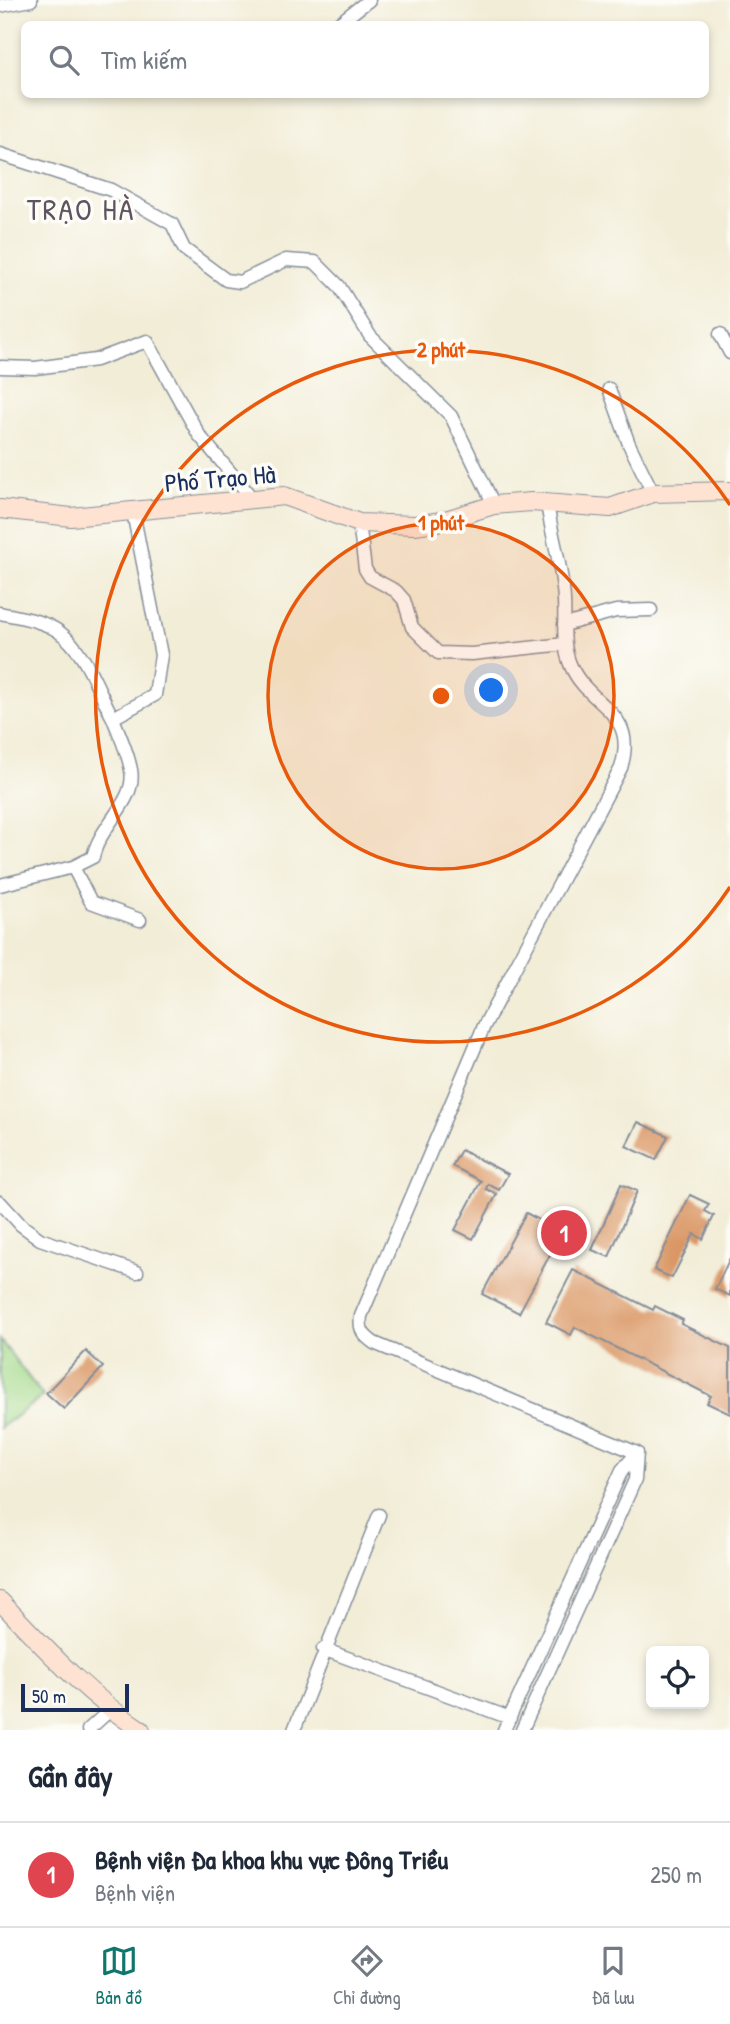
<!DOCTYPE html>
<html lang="vi">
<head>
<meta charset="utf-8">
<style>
	:root { --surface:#fff; --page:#f2f2f3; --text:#1f2937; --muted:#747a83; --line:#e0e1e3; --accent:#0f766e }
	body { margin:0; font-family:"Patrick Hand",sans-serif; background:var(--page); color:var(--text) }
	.controls { position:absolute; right:21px; bottom:21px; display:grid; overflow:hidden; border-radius:10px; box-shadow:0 4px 10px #0003 }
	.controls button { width:63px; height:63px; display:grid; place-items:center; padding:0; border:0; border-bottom:2px solid var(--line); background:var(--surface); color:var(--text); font:35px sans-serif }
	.scale { position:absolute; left:21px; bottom:18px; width:108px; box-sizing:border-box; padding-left:7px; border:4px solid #1b2f5e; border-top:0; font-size:19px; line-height:24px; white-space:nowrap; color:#1b2f5e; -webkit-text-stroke:5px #fdfcf7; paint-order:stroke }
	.you { position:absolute; left:492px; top:691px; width:24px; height:24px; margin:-18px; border:5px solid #fff; border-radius:50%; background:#1a73e8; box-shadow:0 0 0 10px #1a73e833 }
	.badge { display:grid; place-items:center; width:46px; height:46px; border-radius:50%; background:var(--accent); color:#fff; font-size:23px; font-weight:700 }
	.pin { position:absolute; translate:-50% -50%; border:4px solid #fff; box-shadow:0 2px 7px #0006 }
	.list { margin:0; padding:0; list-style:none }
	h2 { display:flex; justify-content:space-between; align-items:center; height:91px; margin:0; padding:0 28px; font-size:30px }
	h2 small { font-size:23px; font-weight:400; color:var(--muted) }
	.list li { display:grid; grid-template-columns:46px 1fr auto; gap:21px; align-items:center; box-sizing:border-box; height:105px; padding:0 28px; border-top:2px solid var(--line) }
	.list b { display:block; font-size:26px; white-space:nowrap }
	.list p { margin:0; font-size:23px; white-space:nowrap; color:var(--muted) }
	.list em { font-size:23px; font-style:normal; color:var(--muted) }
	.icon { flex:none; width:38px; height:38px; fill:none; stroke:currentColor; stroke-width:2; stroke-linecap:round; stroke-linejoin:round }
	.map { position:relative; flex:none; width:730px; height:1730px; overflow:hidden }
	.search { position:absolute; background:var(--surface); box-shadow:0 4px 10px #0003; left:21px; right:21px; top:21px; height:77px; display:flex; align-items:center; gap:18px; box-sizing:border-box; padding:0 24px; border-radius:10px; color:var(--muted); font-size:26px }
	.sheet { height:196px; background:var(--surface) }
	nav { display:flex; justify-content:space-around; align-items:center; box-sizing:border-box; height:98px; border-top:2px solid var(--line); background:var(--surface); font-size:19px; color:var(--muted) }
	nav a { display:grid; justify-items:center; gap:4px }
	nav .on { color:var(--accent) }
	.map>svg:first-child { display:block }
	.green { fill:#a3d98a; stroke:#5f8474; stroke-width:2 }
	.building { fill:#da9663 }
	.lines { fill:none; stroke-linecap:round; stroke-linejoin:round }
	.street-casing { stroke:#868e9a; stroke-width:15 }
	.secondary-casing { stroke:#868e9a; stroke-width:20 }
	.street { stroke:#fff; stroke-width:12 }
	.secondary { stroke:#fee3d2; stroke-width:18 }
	.ring { fill:none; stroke:#e8590c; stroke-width:3.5 }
	.labels { text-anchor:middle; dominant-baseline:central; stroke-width:7; stroke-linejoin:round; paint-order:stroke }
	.street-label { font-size:26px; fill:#1b2f5e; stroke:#fdfcf7 }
	.quarter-label { font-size:30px; letter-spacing:2px; fill:#5e5360; stroke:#fdfcf7 }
	.centre { fill:#e8590c; stroke:#fdfcf7; stroke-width:3.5 }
	.ring-label { font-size:21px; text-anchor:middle; font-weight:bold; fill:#e8590c; stroke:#fdfcf7; stroke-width:7; stroke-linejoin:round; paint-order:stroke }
</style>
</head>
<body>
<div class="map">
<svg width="730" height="1730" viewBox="0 0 730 1730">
	<rect width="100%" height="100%" fill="#fdfcf7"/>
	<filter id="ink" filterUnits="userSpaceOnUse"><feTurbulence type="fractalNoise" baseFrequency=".0143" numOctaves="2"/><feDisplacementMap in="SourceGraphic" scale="14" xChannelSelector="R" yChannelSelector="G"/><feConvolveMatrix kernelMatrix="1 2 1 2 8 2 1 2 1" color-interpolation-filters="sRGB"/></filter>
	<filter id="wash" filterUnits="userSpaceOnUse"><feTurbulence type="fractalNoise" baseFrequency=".00686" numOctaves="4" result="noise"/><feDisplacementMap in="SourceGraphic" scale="28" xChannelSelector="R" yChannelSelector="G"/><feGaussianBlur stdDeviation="1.57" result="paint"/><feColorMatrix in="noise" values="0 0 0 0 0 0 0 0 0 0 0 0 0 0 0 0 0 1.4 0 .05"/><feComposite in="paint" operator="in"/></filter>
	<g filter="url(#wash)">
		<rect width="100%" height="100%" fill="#f2edd7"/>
		<path class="green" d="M0,1340L43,1396L0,1428Z"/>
		<g id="blocks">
			<path class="building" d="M638,1122L668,1136L656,1160L626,1146Z
				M461,1150L508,1174L499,1190L488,1184L486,1189L497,1194L473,1239L455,1230L481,1181L452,1166Z
				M621,1184L637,1191L609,1257L592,1250Z
				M690,1195L709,1204L705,1211L714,1216L703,1239L694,1234L672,1278L654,1270Z
				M526,1213L562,1232L519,1313L482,1294Z
				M730,1258V1296L715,1289Z
				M573,1270L653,1310L655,1306L683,1320L681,1324L730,1348V1414L707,1403L711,1396L575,1327L571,1335L546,1322Z
				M86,1351L103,1367L64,1409L46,1393Z"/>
		</g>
	</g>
	<g filter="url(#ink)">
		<use href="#blocks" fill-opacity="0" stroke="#868e9a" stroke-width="2"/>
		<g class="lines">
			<defs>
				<path id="street" d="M0,6L31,0
					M338,24L369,0
					M0,154L111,190L172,224L184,249L226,280L240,282L286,260L315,262L339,286L370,336L451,416L494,505
					M720,334L730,353
					M0,367L35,368L96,360L147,341L199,435L252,498
					M609,389L629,444L653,493
					M547,503C551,532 560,560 563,589C567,614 560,640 570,664C588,708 639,709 621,768L484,1026L361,1316C359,1330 363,1335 374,1343L637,1453
					M359,523L365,569L370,577L396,591L404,600L412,627L438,653L472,654L565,644
					M0,613C18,617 42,620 58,631C86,651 97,689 113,718
					M564,625L616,611L651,610
					M73,867L91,902L140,920
					M0,885L73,867L93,857C100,824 137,801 131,770C128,752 119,734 113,718L155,695L161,655L133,512
					M0,1202L21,1225L40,1239L137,1272
					M323,1649L510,1718
					M88,1730L110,1710
					M294,1730L379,1515
					M504,1730L622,1470L637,1453
					M522,1730L635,1480L637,1453"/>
				<path id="secondary" d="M0,509L71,517L284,496L359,523L415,525L442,521L494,505L531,502L610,508L653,493L730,491
					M0,1601C45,1648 87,1695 141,1730"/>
			</defs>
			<use href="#street" class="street-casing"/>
			<use href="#secondary" class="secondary-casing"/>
			<use href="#street" class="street"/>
			<use href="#secondary" class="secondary"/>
		</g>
	</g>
	<circle cx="441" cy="696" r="173" fill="#e8590c" fill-opacity=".12"/>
	<g class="ring">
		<circle cx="441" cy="696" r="173"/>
		<path d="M730 887A346 346 0 1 1 730 505"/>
	</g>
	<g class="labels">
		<g class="street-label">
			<text transform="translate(220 478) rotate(-5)">Phố Trạo Hà</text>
		</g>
		<g class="quarter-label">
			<text x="81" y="209">TRẠO HÀ</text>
		</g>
	</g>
	<circle cx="441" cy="696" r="10" class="centre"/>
	<g class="ring-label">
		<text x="441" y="357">2 phút</text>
		<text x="441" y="530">1 phút</text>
	</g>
</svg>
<div class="controls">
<button><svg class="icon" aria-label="locate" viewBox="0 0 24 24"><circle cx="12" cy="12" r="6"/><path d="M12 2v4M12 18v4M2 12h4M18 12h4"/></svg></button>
</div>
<div class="scale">50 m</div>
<div class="you"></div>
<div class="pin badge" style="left:564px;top:1233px;background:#e0444e">1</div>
<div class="search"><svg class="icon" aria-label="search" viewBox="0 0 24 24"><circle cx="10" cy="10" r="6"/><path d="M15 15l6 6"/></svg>Tìm kiếm</div>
</div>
<section class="sheet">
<h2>Gần đây<small></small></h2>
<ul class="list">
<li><span class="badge" style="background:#e0444e">1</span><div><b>Bệnh viện Đa khoa khu vực Đông Triều</b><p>Bệnh viện</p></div><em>250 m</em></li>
</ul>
</section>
<nav>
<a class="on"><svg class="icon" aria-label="map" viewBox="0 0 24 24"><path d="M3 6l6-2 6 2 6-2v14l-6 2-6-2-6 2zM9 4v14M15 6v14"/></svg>Bản đồ</a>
<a><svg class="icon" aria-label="directions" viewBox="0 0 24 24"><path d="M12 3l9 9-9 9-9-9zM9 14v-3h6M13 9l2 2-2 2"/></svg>Chỉ đường</a>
<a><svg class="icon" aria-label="saved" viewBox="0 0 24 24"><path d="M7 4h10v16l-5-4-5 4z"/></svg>Đã lưu</a>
</nav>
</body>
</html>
